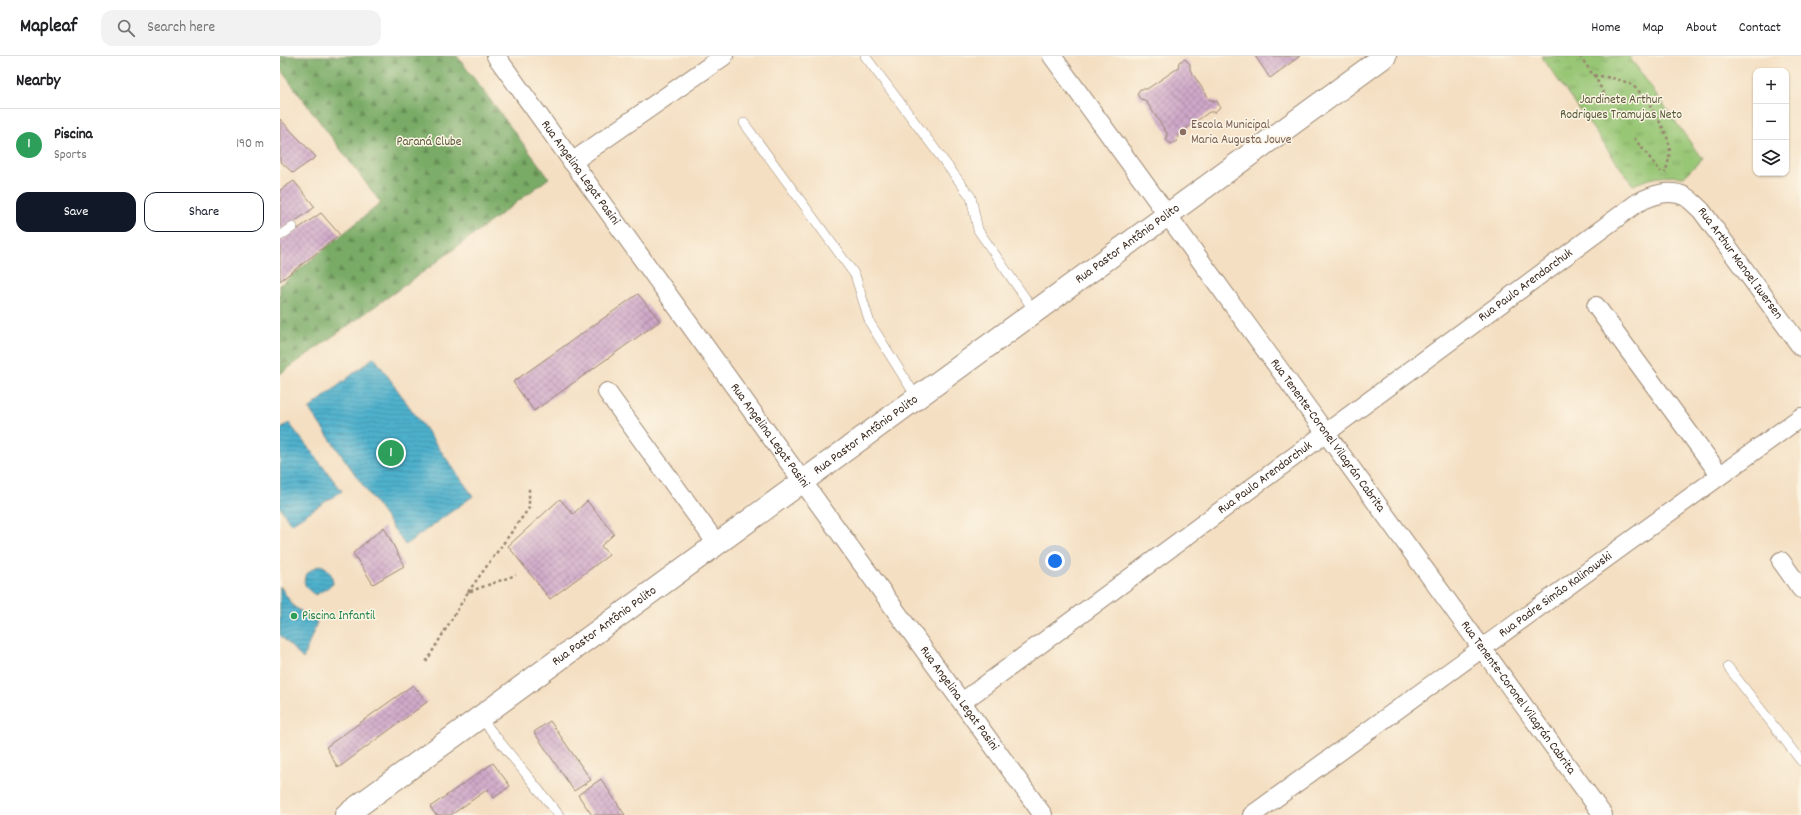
<!DOCTYPE html>
<html lang="en">
<head>
<meta charset="utf-8">
<style>
	:root { --surface:#fff; --page:#f2f2f2; --text:#202124; --muted:#757577; --line:#e0e0e0; --accent:#111827 }
	body { margin:0; font-family:Dekko,sans-serif; background:var(--page); color:var(--text) }
	.controls { position:absolute; right:12px; top:12px; display:grid; overflow:hidden; border-radius:8px; box-shadow:0 1px 3px #0004 }
	.controls button { width:36px; height:36px; display:grid; place-items:center; padding:0; border:0; border-bottom:1px solid var(--line); background:var(--surface); color:var(--text); font:20px sans-serif }
	.you { position:absolute; left:775px; top:505px; width:14px; height:14px; margin:-10px; border:3px solid #fff; border-radius:50%; background:#1a73e8; box-shadow:0 0 0 6px #1a73e833 }
	.badge { display:grid; place-items:center; width:26px; height:26px; border-radius:50%; background:var(--accent); color:#fff; font-size:13px; font-weight:700 }
	.pin { position:absolute; translate:-50% -50%; border:2px solid #fff; box-shadow:0 1px 4px #0006 }
	.list { margin:0; padding:0; list-style:none }
	h2 { display:flex; justify-content:space-between; align-items:center; height:52px; margin:0; padding:0 16px; font-size:17px }
	h2 small { font-size:13px; font-weight:400; color:var(--muted) }
	.list li { display:grid; grid-template-columns:26px 1fr auto; gap:12px; align-items:center; box-sizing:border-box; height:72px; padding:0 16px; border-top:1px solid var(--line) }
	.list b { display:block; font-size:15px; white-space:nowrap }
	.list p { margin:0; font-size:13px; white-space:nowrap; color:var(--muted) }
	.list em { font-size:13px; font-style:normal; color:var(--muted) }
	.actions { display:flex; gap:8px; padding:12px 16px }
	.actions a { flex:1; padding:9px 0; border:1px solid var(--accent); border-radius:12px; text-align:center; font-size:14px; color:var(--accent) }
	.actions .main { background:var(--accent); color:#fff }
	.icon { flex:none; width:22px; height:22px; fill:none; stroke:currentColor; stroke-width:2; stroke-linecap:round; stroke-linejoin:round }
	.map { position:relative; flex:none; width:1521px; height:759px; overflow:hidden }
	header { display:flex; align-items:center; gap:24px; box-sizing:border-box; height:56px; padding:0 20px; background:var(--surface); border-bottom:1px solid var(--line) }
	header strong { font-size:19px }
	nav { display:flex; gap:22px; margin-inline-start:auto; font-size:14px }
	.search { width:280px; height:36px; background:var(--page); display:flex; align-items:center; gap:10px; box-sizing:border-box; padding:0 14px; border-radius:12px; color:var(--muted); font-size:15px }
	main { display:flex }
	aside { flex:1; background:var(--surface) }
	.map>svg:first-child { display:block }
	.forest { fill:url(#forest-firs); stroke:#5a6a42 }
	.park { fill:url(#park-tufts); stroke:#69784a }
	.water { fill:url(#water-rules); stroke:#446e76 }
	.building { fill:url(#building-cross-hatch) }
	.lines { fill:none; stroke-linecap:round; stroke-linejoin:round }
	.lane-casing { stroke:#988470; stroke-width:10 }
	.street-casing { stroke:#988470; stroke-width:20 }
	.secondary-casing { stroke:#988470; stroke-width:24 }
	.path { stroke:#988470; stroke-width:2.5; stroke-dasharray:3 3; stroke-linecap:butt }
	.lane { stroke:#fff; stroke-width:9 }
	.street { stroke:#fff; stroke-width:18 }
	.secondary { stroke:#fff; stroke-width:22 }
	.education-dot { fill:#8d6e63; stroke:#fcf5e5; stroke-width:1.5 }
	.leisure-dot { fill:#2e9e5b; stroke:#fcf5e5; stroke-width:1.5 }
	.labels { text-anchor:middle; dominant-baseline:central; stroke-width:3; stroke-linejoin:round; paint-order:stroke }
	.park-label { font-size:13px; fill:#575938; stroke:#fcf5e5 }
	.education-label { font-size:13px; fill:#785e54; stroke:#fcf5e5; text-anchor:start }
	.street-label { font-size:13px; fill:#3b2a1e; stroke:#fcf5e5 }
	.leisure-label { font-size:13px; fill:#27864d; stroke:#fcf5e5; text-anchor:start }
</style>
</head>
<body>
<header>
<strong>Mapleaf</strong>
<div class="search"><svg class="icon" aria-label="search" viewBox="0 0 24 24"><circle cx="10" cy="10" r="6"/><path d="M15 15l6 6"/></svg>Search here</div>
<nav><a>Home</a><a>Map</a><a>About</a><a>Contact</a></nav>
</header>
<main>
<aside>
<h2>Nearby<small></small></h2>
<ul class="list">
<li><span class="badge" style="background:#2e9e5b">1</span><div><b>Piscina</b><p>Sports</p></div><em>190 m</em></li>
</ul>
<div class="actions"><a class="main">Save</a><a>Share</a></div>
</aside>
<div class="map">
<svg width="1521" height="759" viewBox="0 0 1521 759">
	<defs>
		<pattern id="forest-firs" width="22" height="20" patternUnits="userSpaceOnUse"><rect width="22" height="20" fill="#79ab66"/><path d="M5 1l3.5 6h-7zM16 11l3.5 6h-7z" fill="#648b53"/></pattern>
		<pattern id="park-tufts" width="24" height="20" patternUnits="userSpaceOnUse"><rect width="24" height="20" fill="#97c675"/><path d="M3 7l-1-3M5 7V3M7 7l1-3M15 17l-1-3M17 17v-4M19 17l1-3" fill="none" stroke="#7ca15f"/></pattern>
		<pattern id="water-rules" width="6" height="5" patternUnits="userSpaceOnUse"><rect width="6" height="5" fill="#4eb1cd"/><path d="M0 2.5h6" fill="none" stroke="#4290a6"/></pattern>
		<pattern id="building-cross-hatch" width="8" height="8" patternUnits="userSpaceOnUse"><rect width="8" height="8" fill="#cfa8c9"/><path d="M0 0l8 8M0 8l8-8" fill="none" stroke="#a989a3"/></pattern>
	</defs>
	<rect width="100%" height="100%" fill="#fcf5e5"/>
	<filter id="ink" filterUnits="userSpaceOnUse"><feTurbulence type="fractalNoise" baseFrequency=".025" numOctaves="2"/><feDisplacementMap in="SourceGraphic" scale="8" xChannelSelector="R" yChannelSelector="G"/><feConvolveMatrix kernelMatrix="1 2 1 2 8 2 1 2 1" color-interpolation-filters="sRGB"/></filter>
	<filter id="wash" filterUnits="userSpaceOnUse"><feTurbulence type="fractalNoise" baseFrequency=".012" numOctaves="4" result="noise"/><feDisplacementMap in="SourceGraphic" scale="16" xChannelSelector="R" yChannelSelector="G"/><feGaussianBlur stdDeviation="0.9" result="paint"/><feColorMatrix in="noise" values="0 0 0 0 0 0 0 0 0 0 0 0 0 0 0 0 0 1.4 0 .05"/><feComposite in="paint" operator="in"/></filter>
	<g filter="url(#wash)">
		<rect width="100%" height="100%" fill="#f4dfc2"/>
		<path class="forest" d="M0,0H177L269,122L150,211L0,318V229L101,147L0,13Z"/>
		<path class="park" d="M1261,0H1349L1422,103L1404,121C1384,119 1372,121 1353,129Z"/>
		<path class="water" d="M94,301L193,440L125,489L29,353Z
			M9,367L62,435L11,468L0,451V374Z
			M41,509C50,513 52,518 53,528L36,539C17,529 23,515 41,509Z
			M0,530L13,550L37,566L23,603L0,579Z"/>
		<g id="blocks">
			<path class="building" d="M975,0H1020L990,22Z
				M905,3L910,8V14L930,44L937,45L940,51L935,56H929L898,79L897,85L891,88L886,84L887,77L865,44L860,43L857,38L860,33H867L898,12L899,6Z
				M0,63L36,101L13,117L0,105Z
				M14,125L35,151L0,176V134Z
				M41,157L60,179L0,225V185Z
				M358,238L380,265L254,355L233,326Z
				M280,443L293,458L307,445L334,478L321,490L329,499L270,543L228,490Z
				M104,471L124,510L93,528L73,497Z
				M133,629L147,646L58,712L46,691Z
				M270,665L311,724L294,735L254,676Z
				M213,707L230,730L214,742L208,733L171,759H156L150,751Z
				M321,723L345,759H312L298,739Z"/>
		</g>
	</g>
	<g filter="url(#ink)">
		<use href="#blocks" fill-opacity="0" stroke="#988470" stroke-width="1"/>
		<g class="lines">
			<defs>
				<path id="lane" d="M585,0L691,141L698,174L755,256
					M464,67L575,219L590,267L637,342
					M0,180L13,171
					M1448,611L1521,705
					M200,661L279,759"/>
				<g id="street">
					<path id="s1" d="M216,0L763,759"/>
					<path id="s2" d="M772,0L1323,759"/>
					<path d="M292,106L444,0"/>
					<path d="M1316,250L1440,419"/>
					<path d="M327,336L437,488"/>
					<path d="M1501,505L1521,533"/>
					<path id="s3" d="M682,646L1357,147C1372,139 1390,132 1406,141C1411,144 1416,150 1421,154L1521,291"/>
					<path id="s4" d="M972,759L1521,361"/>
				</g>
				<g id="secondary">
					<path id="s5" d="M66,759L1105,0"/>
				</g>
			</defs>
			<use href="#lane" class="lane-casing"/>
			<use href="#street" class="street-casing"/>
			<use href="#secondary" class="secondary-casing"/>
			<path class="path" d="M1300,0L1313,19C1326,21 1338,22 1350,28C1363,35 1383,69 1388,84C1392,94 1388,108 1385,117
				M1314,19L1327,43
				M1354,82L1381,116
				M188,536L249,452V430
				M146,606L188,536L236,519"/>
			<use href="#lane" class="lane"/>
			<use href="#street" class="street"/>
			<use href="#secondary" class="secondary"/>
		</g>
	</g>
	<circle class="education-dot" cx="903" cy="76" r="4"/>
	<circle class="leisure-dot" cx="14" cy="560" r="4"/>
	<g class="labels">
		<g class="park-label">
			<text x="1341" y="44">Jardinete Arthur<tspan x="1341" dy="15">Rodrigues Tramujas Neto</tspan></text>
			<text x="149" y="86">Paraná Clube</text>
		</g>
		<g class="education-label">
			<text x="911" y="69">Escola Municipal<tspan x="911" dy="15">Maria Augusta Jouve</tspan></text>
		</g>
		<g class="street-label">
			<text stroke="none"><textPath href="#s1" startOffset="144">Rua Angelina Legat Pasini</textPath></text>
			<text stroke="none"><textPath href="#s5" startOffset="968">Rua Pastor Antônio Polito</textPath></text>
			<text stroke="none"><textPath href="#s3" startOffset="977">Rua Arthur Manoel Iwersen</textPath></text>
			<text stroke="none"><textPath href="#s3" startOffset="701">Rua Paulo Arendarchuk</textPath></text>
			<text stroke="none"><textPath href="#s1" startOffset="468">Rua Angelina Legat Pasini</textPath></text>
			<text stroke="none"><textPath href="#s5" startOffset="644">Rua Pastor Antônio Polito</textPath></text>
			<text stroke="none"><textPath href="#s2" startOffset="469">Rua Tenente-Coronel Vilagrán Cabrita</textPath></text>
			<text stroke="none"><textPath href="#s3" startOffset="377">Rua Paulo Arendarchuk</textPath></text>
			<text stroke="none"><textPath href="#s4" startOffset="375">Rua Padre Simão Kalinowski</textPath></text>
			<text stroke="none"><textPath href="#s5" startOffset="320">Rua Pastor Antônio Polito</textPath></text>
			<text stroke="none"><textPath href="#s1" startOffset="792">Rua Angelina Legat Pasini</textPath></text>
			<text stroke="none"><textPath href="#s2" startOffset="793">Rua Tenente-Coronel Vilagrán Cabrita</textPath></text>
		</g>
		<g class="leisure-label">
			<text x="22" y="560">Piscina Infantil</text>
		</g>
	</g>
</svg>
<div class="controls">
<button>+</button>
<button>−</button>
<button><svg class="icon" aria-label="layers" viewBox="0 0 24 24"><path d="M12 4l9 5-9 5-9-5zM3 14l9 5 9-5"/></svg></button>
</div>
<div class="you"></div>
<div class="pin badge" style="left:111px;top:397px;background:#2e9e5b">1</div>
</div>
</main>
</body>
</html>
